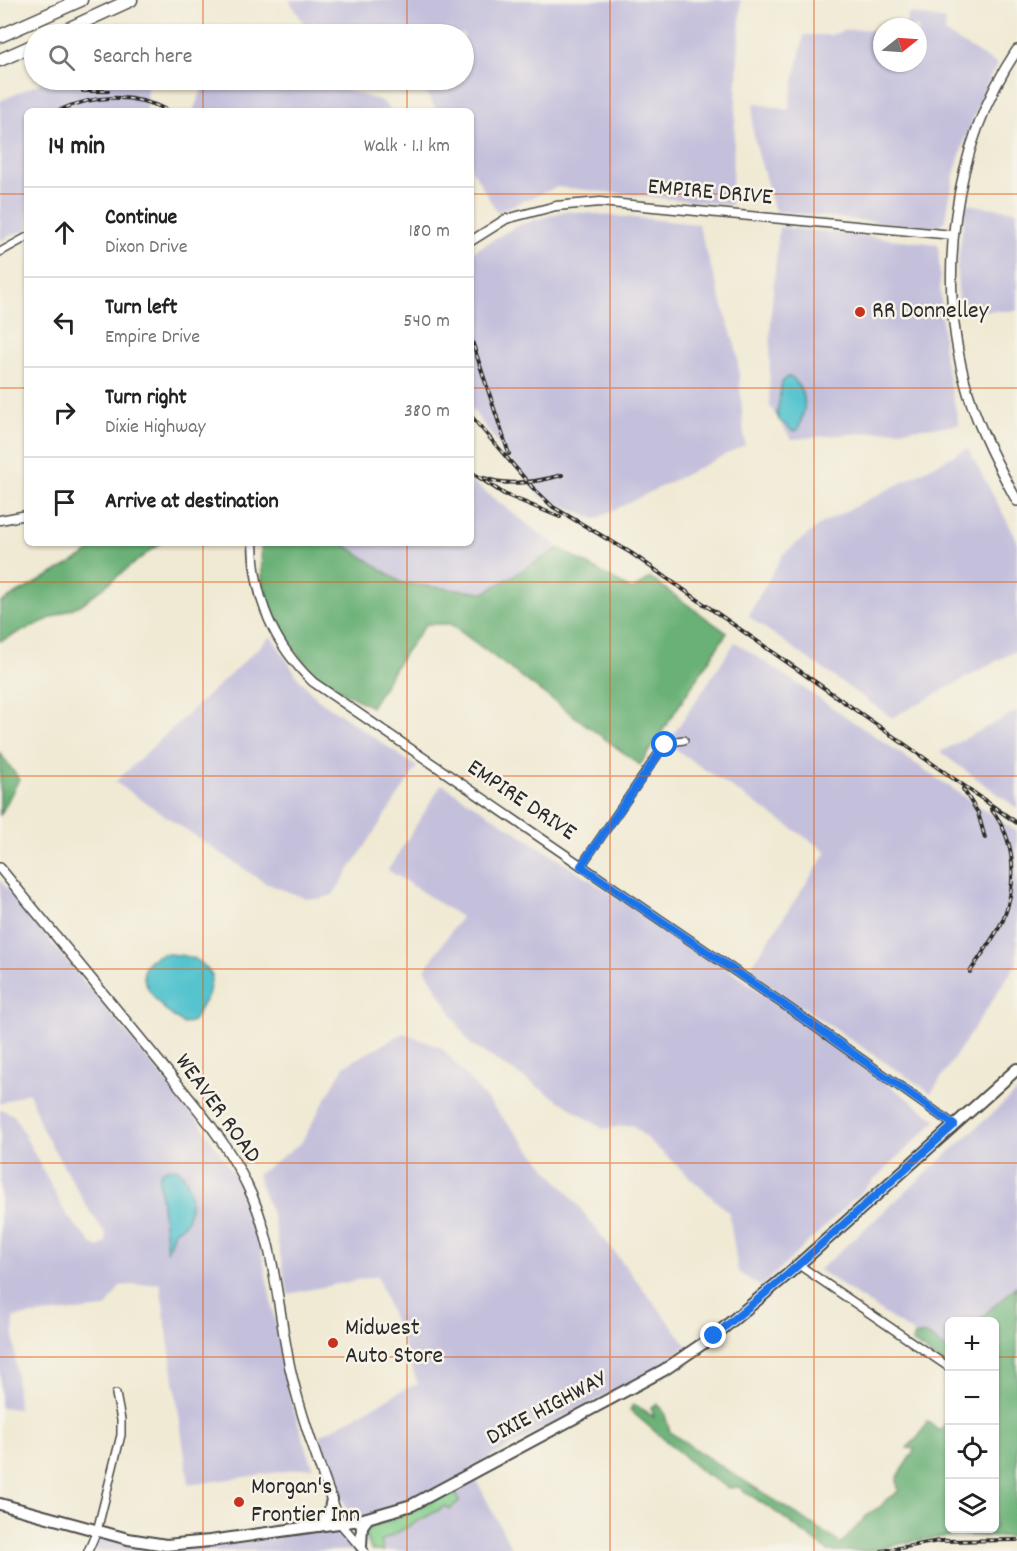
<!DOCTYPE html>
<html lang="en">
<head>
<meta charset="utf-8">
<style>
	:root { --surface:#fff; --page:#f6f6f6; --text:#222; --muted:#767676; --line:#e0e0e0 }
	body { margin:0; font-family:Dekko,sans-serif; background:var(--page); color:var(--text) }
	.controls { position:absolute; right:18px; bottom:18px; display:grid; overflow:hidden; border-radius:9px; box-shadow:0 2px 4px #0004 }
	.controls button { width:54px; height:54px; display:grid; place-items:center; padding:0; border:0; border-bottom:2px solid var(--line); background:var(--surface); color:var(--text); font:30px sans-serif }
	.compass { position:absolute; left:873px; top:18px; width:54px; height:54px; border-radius:50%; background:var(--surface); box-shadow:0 2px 4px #0004; rotate:73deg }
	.stop { position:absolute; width:18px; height:18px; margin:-14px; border:4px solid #1a73e8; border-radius:50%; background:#fff }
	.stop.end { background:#1a73e8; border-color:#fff; box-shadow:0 2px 6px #0008 }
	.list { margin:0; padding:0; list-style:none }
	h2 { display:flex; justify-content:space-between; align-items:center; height:78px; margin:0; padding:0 24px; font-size:26px }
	h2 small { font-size:20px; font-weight:400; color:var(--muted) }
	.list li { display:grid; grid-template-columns:39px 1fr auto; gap:18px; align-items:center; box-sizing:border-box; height:90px; padding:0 24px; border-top:2px solid var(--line) }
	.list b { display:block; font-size:22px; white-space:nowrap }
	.list p { margin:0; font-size:20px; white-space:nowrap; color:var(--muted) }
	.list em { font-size:20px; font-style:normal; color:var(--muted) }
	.icon { flex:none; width:33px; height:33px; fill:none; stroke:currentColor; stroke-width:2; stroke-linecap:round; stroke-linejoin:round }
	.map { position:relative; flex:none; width:1017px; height:1551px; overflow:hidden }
	.search { position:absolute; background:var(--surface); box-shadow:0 2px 4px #0004; left:24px; top:24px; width:450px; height:66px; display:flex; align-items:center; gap:15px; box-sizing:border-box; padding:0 21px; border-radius:33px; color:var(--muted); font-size:22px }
	.panel { position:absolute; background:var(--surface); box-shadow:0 2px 4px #0004; left:24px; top:108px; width:450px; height:438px; border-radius:9px }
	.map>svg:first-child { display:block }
	.industrial { fill:#c4c0db }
	.green { fill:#83ce8b; stroke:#577c5b; stroke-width:1.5 }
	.forest { fill:#6ab177; stroke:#4a6e51; stroke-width:1.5 }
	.water { fill:#57c4cf; stroke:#41787d; stroke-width:1.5 }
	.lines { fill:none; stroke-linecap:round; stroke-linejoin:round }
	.minor-casing { stroke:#494844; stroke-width:10 }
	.tertiary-casing { stroke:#494844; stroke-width:11 }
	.secondary-casing { stroke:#494844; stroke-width:12 }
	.primary-casing { stroke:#494844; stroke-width:14 }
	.motorway-casing { stroke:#494844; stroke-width:15 }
	.minor { stroke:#fff; stroke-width:7 }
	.tertiary { stroke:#fff; stroke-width:8 }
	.secondary { stroke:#fff; stroke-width:9 }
	.primary { stroke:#fff; stroke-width:10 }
	.motorway { stroke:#fff; stroke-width:12 }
	.rail-casing { stroke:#2b2b2b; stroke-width:4 }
	.rail { stroke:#f7f3e8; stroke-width:1.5; stroke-dasharray:4.5; stroke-linecap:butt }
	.route { stroke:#1a73e8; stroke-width:8 }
	.grid { fill:none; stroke:#df570e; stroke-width:1.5; stroke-opacity:0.55 }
	.poi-dot { fill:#c8321e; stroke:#f7f3e8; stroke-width:2 }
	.labels { text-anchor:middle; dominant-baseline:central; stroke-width:5; stroke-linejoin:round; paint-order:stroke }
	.street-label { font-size:24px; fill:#2b2b2b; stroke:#f7f3e8 }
	.poi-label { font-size:24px; fill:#2b2b2b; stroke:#f7f3e8; text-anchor:start }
</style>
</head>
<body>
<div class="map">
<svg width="1017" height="1551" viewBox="0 0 1017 1551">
	<rect width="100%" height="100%" fill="#f7f3e8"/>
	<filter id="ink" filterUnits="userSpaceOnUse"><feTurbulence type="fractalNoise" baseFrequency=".0167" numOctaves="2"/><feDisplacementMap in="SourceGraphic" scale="12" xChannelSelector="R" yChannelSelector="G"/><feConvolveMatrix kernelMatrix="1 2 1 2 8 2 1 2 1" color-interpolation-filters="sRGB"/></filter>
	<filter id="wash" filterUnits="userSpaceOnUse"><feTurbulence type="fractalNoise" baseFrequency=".008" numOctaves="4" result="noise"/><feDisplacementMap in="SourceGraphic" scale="24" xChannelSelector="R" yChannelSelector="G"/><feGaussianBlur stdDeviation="1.35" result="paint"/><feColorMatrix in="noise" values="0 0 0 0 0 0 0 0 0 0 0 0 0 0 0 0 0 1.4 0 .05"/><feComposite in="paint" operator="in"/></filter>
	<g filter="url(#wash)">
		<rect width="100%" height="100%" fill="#f0ead4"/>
		<path class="industrial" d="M289,0H741L731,205L557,187L497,212L471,168V111H437L418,80H464V34H352L314,22L306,27Z
			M909,13L946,20L945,33L998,65L991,75L965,139L954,175L945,221L940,225L930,228L775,211L758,153L752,127L754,103L788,110L804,35H831L845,30L866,29L882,33V63H918V27H904Z
			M47,80H147V111H27V230L6,237L0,242V101Z
			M206,80H313L382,101L391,111H193Z
			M966,204L1017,211V311H959L957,268Z
			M565,211L698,224L737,352L745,445L596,519L541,497L503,450L471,408V253L516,226Z
			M779,227L938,244L944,356L959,425L791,439L769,405L771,313Z
			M968,448L1017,540V650L892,718L748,616L783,554L821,524Z
			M471,481L559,548L484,593L402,583L342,543H471Z
			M271,636L299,679L318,699L417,767L333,895L319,899L305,898L265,883L115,782Z
			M735,642L1017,832V963L931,1093L748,971L827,852L667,744Z
			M1017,711V808L940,752Z
			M442,784L730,970L937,1120L761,1287L738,1272L729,1213L632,1125L603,1129L469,1043L425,969L461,917L388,870Z
			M0,880L199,1121L241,1186L254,1214L291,1402L313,1467L189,1485L160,1283L120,1286L106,1308L13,1317L18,1409L0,1407V1109L14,1115L66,1214L91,1243L98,1248L106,1242V1234L89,1210L42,1129L29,1092L0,1104Z
			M403,1033L442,1048L569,1194L687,1345L668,1361L470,1468L513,1551H371L361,1531L347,1510L319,1436L405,1389L418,1384L377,1276L288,1294L273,1217L257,1175L301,1143L344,1066Z
			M1017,1091V1315L995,1358L994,1322H950L949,1357L819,1270Z
			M340,1523L364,1551H88L97,1531L146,1543Z"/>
		<path class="green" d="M456,1494L459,1501L450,1509L446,1506L381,1541L384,1551H372L365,1533L370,1527L398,1518L444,1495Z"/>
		<path class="forest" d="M100,543H160L82,604L0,641V603L82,557Z
			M261,543H342L402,583L484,593L559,548L632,590L650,578L727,633L640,765L450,624H426L401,658L371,707L315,677L281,632L262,584Z
			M0,753L19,779L0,816Z
			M1017,1286V1537L961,1535L914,1541L869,1551H828L780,1515L738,1487L729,1488L703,1473L630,1410L633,1404L654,1417L651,1407L657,1404L664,1412L670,1432C725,1471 785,1504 841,1544L869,1513L880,1507L887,1499L898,1492L897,1477L915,1449L907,1448L919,1436L927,1421L939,1431L949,1420L950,1528H994V1349L997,1345L995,1343L994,1322L977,1321Z
			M926,1334L949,1351V1368L912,1342L914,1336Z"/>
		<path class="water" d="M788,377L793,378C809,398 806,407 798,430L793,431L779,420L777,414L782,382Z
			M163,954C186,955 199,955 212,976L208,995L193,1021L184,1024C162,1011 118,967 163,954Z
			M177,1168C180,1172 184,1175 186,1179C193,1196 193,1225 174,1231L167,1252L159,1179L161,1172L167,1169Z"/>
	</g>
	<g filter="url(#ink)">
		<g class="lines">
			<defs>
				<path id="minor" d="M0,252L27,237
					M581,866L661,750L670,742L684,740
					M799,1265L950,1368
					M88,1551L97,1531L121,1435V1420L116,1394"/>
				<path id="tertiary" d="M471,241L506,219L556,206L600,202L953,235
					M0,520L27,515
					M253,543C254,597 273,644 313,682L789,1008L954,1125
					M340,1523L364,1551"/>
				<path id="secondary" d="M1017,50C952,147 935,282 968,393C980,431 998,466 1017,501
					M0,868C51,930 102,992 153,1054C186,1095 223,1135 246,1183C275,1240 277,1306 290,1368C302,1421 322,1472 340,1523"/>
				<path id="primary" d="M0,1504L128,1539L166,1545L210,1541L360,1520L412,1505L664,1370L714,1336L787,1275L1017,1069
					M320,1526L329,1514L332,1499
					M361,1546L362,1526L367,1519"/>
				<path id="motorway" d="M57,34L131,0
					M0,36L81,0
					M0,60L34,45"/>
			</defs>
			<use href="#minor" class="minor-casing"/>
			<use href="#tertiary" class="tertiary-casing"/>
			<use href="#secondary" class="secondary-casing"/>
			<use href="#primary" class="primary-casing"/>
			<use href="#motorway" class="motorway-casing"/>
			<use href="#minor" class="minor"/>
			<use href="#tertiary" class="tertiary"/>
			<use href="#secondary" class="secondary"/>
			<use href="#primary" class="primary"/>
			<use href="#motorway" class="motorway"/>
			<defs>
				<path id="rail" d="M83,91H108
					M58,111C94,94 134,93 169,111
					M471,338L509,454
					M471,416L532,487L553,507L631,553L1017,823
					M471,472L504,494L560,517
					M484,478C509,487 537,482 562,475
					M963,789L978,813L985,838
					M970,972C981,955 994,938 1003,920C1017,884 1017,841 991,809
					M882,1551L939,1541L1017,1540"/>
			</defs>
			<use href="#rail" class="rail-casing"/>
			<use href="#rail" class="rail"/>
		</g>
	</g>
	<g class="lines" filter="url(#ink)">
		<path class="route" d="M665,745L581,866L789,1008L954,1125L787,1275L714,1336"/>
	</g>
	<path class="grid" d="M203,0V34M407,0V34M610,0V1551M814,0V1551M203,80V111M407,80V111M0,194H27M471,194H1017M0,388H27M471,388H1017M203,543V1551M407,543V1551M0,582H1017M0,776H1017M0,969H1017M0,1163H1017M0,1357H950M994,1357H1017"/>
	<g class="poi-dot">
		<circle cx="860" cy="312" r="6"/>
		<circle cx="333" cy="1343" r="6"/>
		<circle cx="239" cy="1502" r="6"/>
	</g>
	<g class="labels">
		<g class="street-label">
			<text transform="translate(710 193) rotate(5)">EMPIRE DRIVE</text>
			<text transform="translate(521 801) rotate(34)">EMPIRE DRIVE</text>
			<text transform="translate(217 1109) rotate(54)">WEAVER ROAD</text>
			<text transform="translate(547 1409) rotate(-28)">DIXIE HIGHWAY</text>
		</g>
		<g class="poi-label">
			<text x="872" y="312">RR Donnelley</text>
			<text x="345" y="1329">Midwest<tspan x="345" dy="28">Auto Store</tspan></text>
			<text x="251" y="1488">Morgan's<tspan x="251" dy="28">Frontier Inn</tspan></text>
		</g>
	</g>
</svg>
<div class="controls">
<button>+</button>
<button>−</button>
<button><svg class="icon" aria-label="locate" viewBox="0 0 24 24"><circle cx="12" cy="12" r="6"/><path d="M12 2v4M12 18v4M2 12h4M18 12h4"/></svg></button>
<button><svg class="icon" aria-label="layers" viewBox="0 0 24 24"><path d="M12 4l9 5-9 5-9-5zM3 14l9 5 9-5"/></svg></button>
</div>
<svg class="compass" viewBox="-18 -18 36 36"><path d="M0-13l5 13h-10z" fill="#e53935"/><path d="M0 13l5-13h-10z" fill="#767676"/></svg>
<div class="stop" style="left:665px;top:745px"></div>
<div class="stop end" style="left:714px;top:1336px"></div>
<div class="search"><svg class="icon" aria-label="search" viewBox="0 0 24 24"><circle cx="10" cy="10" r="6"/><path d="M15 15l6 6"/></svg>Search here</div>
<section class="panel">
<h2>14 min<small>Walk · 1.1 km</small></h2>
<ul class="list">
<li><svg class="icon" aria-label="ahead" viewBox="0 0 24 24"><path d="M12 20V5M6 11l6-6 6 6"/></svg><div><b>Continue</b><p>Dixon Drive</p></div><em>180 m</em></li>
<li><svg class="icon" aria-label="left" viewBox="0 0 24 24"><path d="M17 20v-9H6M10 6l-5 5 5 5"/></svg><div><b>Turn left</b><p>Empire Drive</p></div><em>540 m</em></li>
<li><svg class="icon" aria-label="right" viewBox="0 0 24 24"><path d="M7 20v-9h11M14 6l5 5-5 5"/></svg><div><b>Turn right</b><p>Dixie Highway</p></div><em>380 m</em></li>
<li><svg class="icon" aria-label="arrive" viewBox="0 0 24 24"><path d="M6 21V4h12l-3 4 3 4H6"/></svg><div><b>Arrive at destination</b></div></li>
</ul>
</section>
</div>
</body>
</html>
